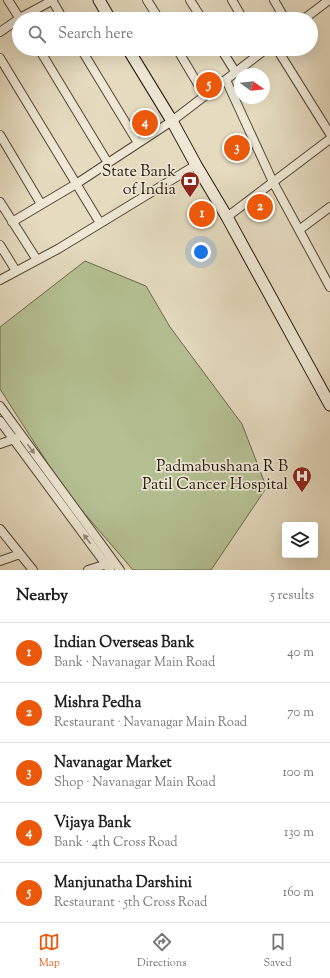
<!DOCTYPE html>
<html lang="en">
<head>
<meta charset="utf-8">
<style>
	:root { --surface:#fff; --page:#f2f2f2; --text:#222; --muted:#767676; --line:#e0e0e0; --accent:#ea580c }
	body { margin:0; font-family:"Sorts Mill Goudy",serif; background:var(--page); color:var(--text) }
	.controls { position:absolute; right:12px; bottom:12px; display:grid; overflow:hidden; border-radius:4px; box-shadow:0 4px 16px #0002 }
	.controls button { width:36px; height:36px; display:grid; place-items:center; padding:0; border:0; border-bottom:1px solid var(--line); background:var(--surface); color:var(--text); font:20px sans-serif }
	.compass { position:absolute; left:234px; top:68px; width:36px; height:36px; border-radius:50%; background:var(--surface); box-shadow:0 4px 16px #0002; rotate:105deg }
	.you { position:absolute; left:201px; top:252px; width:14px; height:14px; margin:-10px; border:3px solid #fff; border-radius:50%; background:#1a73e8; box-shadow:0 0 0 6px #1a73e833 }
	.badge { display:grid; place-items:center; width:26px; height:26px; border-radius:50%; background:var(--accent); color:#fff; font-size:13px; font-weight:700 }
	.pin { position:absolute; translate:-50% -50%; border:2px solid #fff; box-shadow:0 1px 4px #0006 }
	.list { margin:0; padding:0; list-style:none }
	h2 { display:flex; justify-content:space-between; align-items:center; height:52px; margin:0; padding:0 16px; font-size:17px }
	h2 small { font-size:13px; font-weight:400; color:var(--muted) }
	.list li { display:grid; grid-template-columns:26px 1fr auto; gap:12px; align-items:center; box-sizing:border-box; height:60px; padding:0 16px; border-top:1px solid var(--line) }
	.list b { display:block; font-size:15px; white-space:nowrap }
	.list p { margin:0; font-size:13px; white-space:nowrap; color:var(--muted) }
	.list em { font-size:13px; font-style:normal; color:var(--muted) }
	.icon { flex:none; width:22px; height:22px; fill:none; stroke:currentColor; stroke-width:2; stroke-linecap:round; stroke-linejoin:round }
	.map { position:relative; flex:none; width:330px; height:570px; overflow:hidden }
	.search { position:absolute; background:var(--surface); box-shadow:0 4px 16px #0002; left:12px; right:12px; top:12px; height:44px; display:flex; align-items:center; gap:10px; box-sizing:border-box; padding:0 14px; border-radius:22px; color:var(--muted); font-size:15px }
	.sheet { height:352px; background:var(--surface) }
	nav { display:flex; justify-content:space-around; align-items:center; box-sizing:border-box; height:56px; border-top:1px solid var(--line); background:var(--surface); font-size:11px; color:var(--muted) }
	nav a { display:grid; justify-items:center; gap:2px }
	nav .on { color:var(--accent) }
	.map>svg:first-child { display:block }
	.green { fill:#b4c092; stroke:#6b6a4e }
	.lines { fill:none; stroke-linecap:round; stroke-linejoin:round }
	.minor-casing { stroke:#534637; stroke-width:10 }
	.secondary-casing { stroke:#22140a; stroke-width:13 }
	.minor { stroke:#eee8d5; stroke-width:8 }
	.secondary { stroke:#eee8d5; stroke-width:11 }
	.oneway { fill:#92897a }
	.labels { text-anchor:middle; dominant-baseline:central; stroke-width:3.5; stroke-linejoin:round; paint-order:stroke }
	.poi-label { font-size:16px; fill:#22140a; stroke:#eee8d5; text-anchor:end }
</style>
</head>
<body>
<div class="map">
<svg width="330" height="570" viewBox="0 0 330 570">
	<rect width="100%" height="100%" fill="#e5dbbf"/>
	<filter id="stains"><feTurbulence type="fractalNoise" baseFrequency=".005" numOctaves="4"/><feColorMatrix values="0 0 0 0 .2 0 0 0 0 .09 0 0 0 0 .02 0 0 0 .5 -.17"/></filter>
	<radialGradient id="worn" r=".72"><stop offset=".6" stop-color="#630" stop-opacity="0"/><stop offset="1" stop-color="#630" stop-opacity=".3"/></radialGradient>
	<path class="green" d="M85,261L146,286L170,327L242,424L264,481L265,490L211,570H133L66,492L0,389V327Z"/>
	<g class="lines">
		<defs>
			<path id="minor" d="M8,0L20,19
				M52,0L63,19
				M147,0L159,19
				M190,0L202,19
				M232,0L243,19
				M274,0L285,19
				M304,19L329,0
				M0,32L20,18L53,0
				M39,49L108,163
				M81,49L138,143
				M177,49L205,96
				M221,49L236,73
				M277,49L330,134
				M0,58L100,223
				M226,80L273,182L299,230L330,207
				M0,135L41,204
				M0,202L37,260
				M227,217L330,139
				M12,222L76,184L172,121L266,49
				M299,230L330,287
				M0,245L16,271
				M0,280L58,249L196,165
				M0,406L120,570
				M0,421L110,570
				M0,444L17,438
				M0,529L33,570
				M0,561L20,554
				M88,570L110,563"/>
			<path id="secondary" d="M99,0L110,19
				M128,49L172,121L196,165L227,217L330,405"/>
		</defs>
		<use href="#minor" class="minor-casing"/>
		<use href="#secondary" class="secondary-casing"/>
		<use href="#minor" class="minor"/>
		<use href="#secondary" class="secondary"/>
	</g>
	<defs><path id="oneway-solid" d="M-6-.8H1V-3.2L6.5 0L1 3.2V.8H-6Z"/></defs>
	<g class="oneway">
		<use href="#oneway-solid" transform="translate(31 449) rotate(53)"/>
		<use href="#oneway-solid" transform="translate(87 539) rotate(-127)"/>
	</g>
	<defs>
		<symbol id="bank-pin" viewBox="-11 -11 22 30"><path d="M0 17L-7.5 6A9.5 9.5 0 1 1 7.5 6Z" fill="#8f2418" stroke="#eee8d5"/><path d="M-6-4H6V4H-6ZM0-2.3a2.3 2.3 0 1 0 0 4.6a2.3 2.3 0 1 0 0-4.6Z" fill="#fff"/></symbol>
		<symbol id="hospital-pin" viewBox="-11 -11 22 30"><path d="M0 17L-7.5 6A9.5 9.5 0 1 1 7.5 6Z" fill="#8f2418" stroke="#eee8d5"/><path d="M-5-5h3v3.5h4V-5h3V5h-3V1.5h-4V5h-3Z" fill="#fff"/></symbol>
	</defs>
	<g fill-rule="evenodd">
		<use href="#bank-pin" x="179" y="170" width="22" height="30"/>
		<use href="#hospital-pin" x="291" y="465" width="22" height="30"/>
	</g>
	<g class="labels">
		<g class="poi-label">
			<text x="176" y="172">State Bank<tspan x="176" dy="18">of India</tspan></text>
			<text x="288" y="467">Padmabushana R B<tspan x="288" dy="18">Patil Cancer Hospital</tspan></text>
		</g>
	</g>
	<rect width="100%" height="100%" filter="url(#stains)"/>
	<rect width="100%" height="100%" fill="url(#worn)"/>
</svg>
<div class="controls">
<button><svg class="icon" aria-label="layers" viewBox="0 0 24 24"><path d="M12 4l9 5-9 5-9-5zM3 14l9 5 9-5"/></svg></button>
</div>
<svg class="compass" viewBox="-18 -18 36 36"><path d="M0-13l5 13h-10z" fill="#e53935"/><path d="M0 13l5-13h-10z" fill="#767676"/></svg>
<div class="you"></div>
<div class="pin badge" style="left:202px;top:214px">1</div>
<div class="pin badge" style="left:260px;top:207px">2</div>
<div class="pin badge" style="left:237px;top:148px">3</div>
<div class="pin badge" style="left:145px;top:123px">4</div>
<div class="pin badge" style="left:209px;top:85px">5</div>
<div class="search"><svg class="icon" aria-label="search" viewBox="0 0 24 24"><circle cx="10" cy="10" r="6"/><path d="M15 15l6 6"/></svg>Search here</div>
</div>
<section class="sheet">
<h2>Nearby<small>5 results</small></h2>
<ul class="list">
<li><span class="badge">1</span><div><b>Indian Overseas Bank</b><p>Bank · Navanagar Main Road</p></div><em>40 m</em></li>
<li><span class="badge">2</span><div><b>Mishra Pedha</b><p>Restaurant · Navanagar Main Road</p></div><em>70 m</em></li>
<li><span class="badge">3</span><div><b>Navanagar Market</b><p>Shop · Navanagar Main Road</p></div><em>100 m</em></li>
<li><span class="badge">4</span><div><b>Vijaya Bank</b><p>Bank · 4th Cross Road</p></div><em>130 m</em></li>
<li><span class="badge">5</span><div><b>Manjunatha Darshini</b><p>Restaurant · 5th Cross Road</p></div><em>160 m</em></li>
</ul>
</section>
<nav>
<a class="on"><svg class="icon" aria-label="map" viewBox="0 0 24 24"><path d="M3 6l6-2 6 2 6-2v14l-6 2-6-2-6 2zM9 4v14M15 6v14"/></svg>Map</a>
<a><svg class="icon" aria-label="directions" viewBox="0 0 24 24"><path d="M12 3l9 9-9 9-9-9zM9 14v-3h6M13 9l2 2-2 2"/></svg>Directions</a>
<a><svg class="icon" aria-label="saved" viewBox="0 0 24 24"><path d="M7 4h10v16l-5-4-5 4z"/></svg>Saved</a>
</nav>
</body>
</html>
